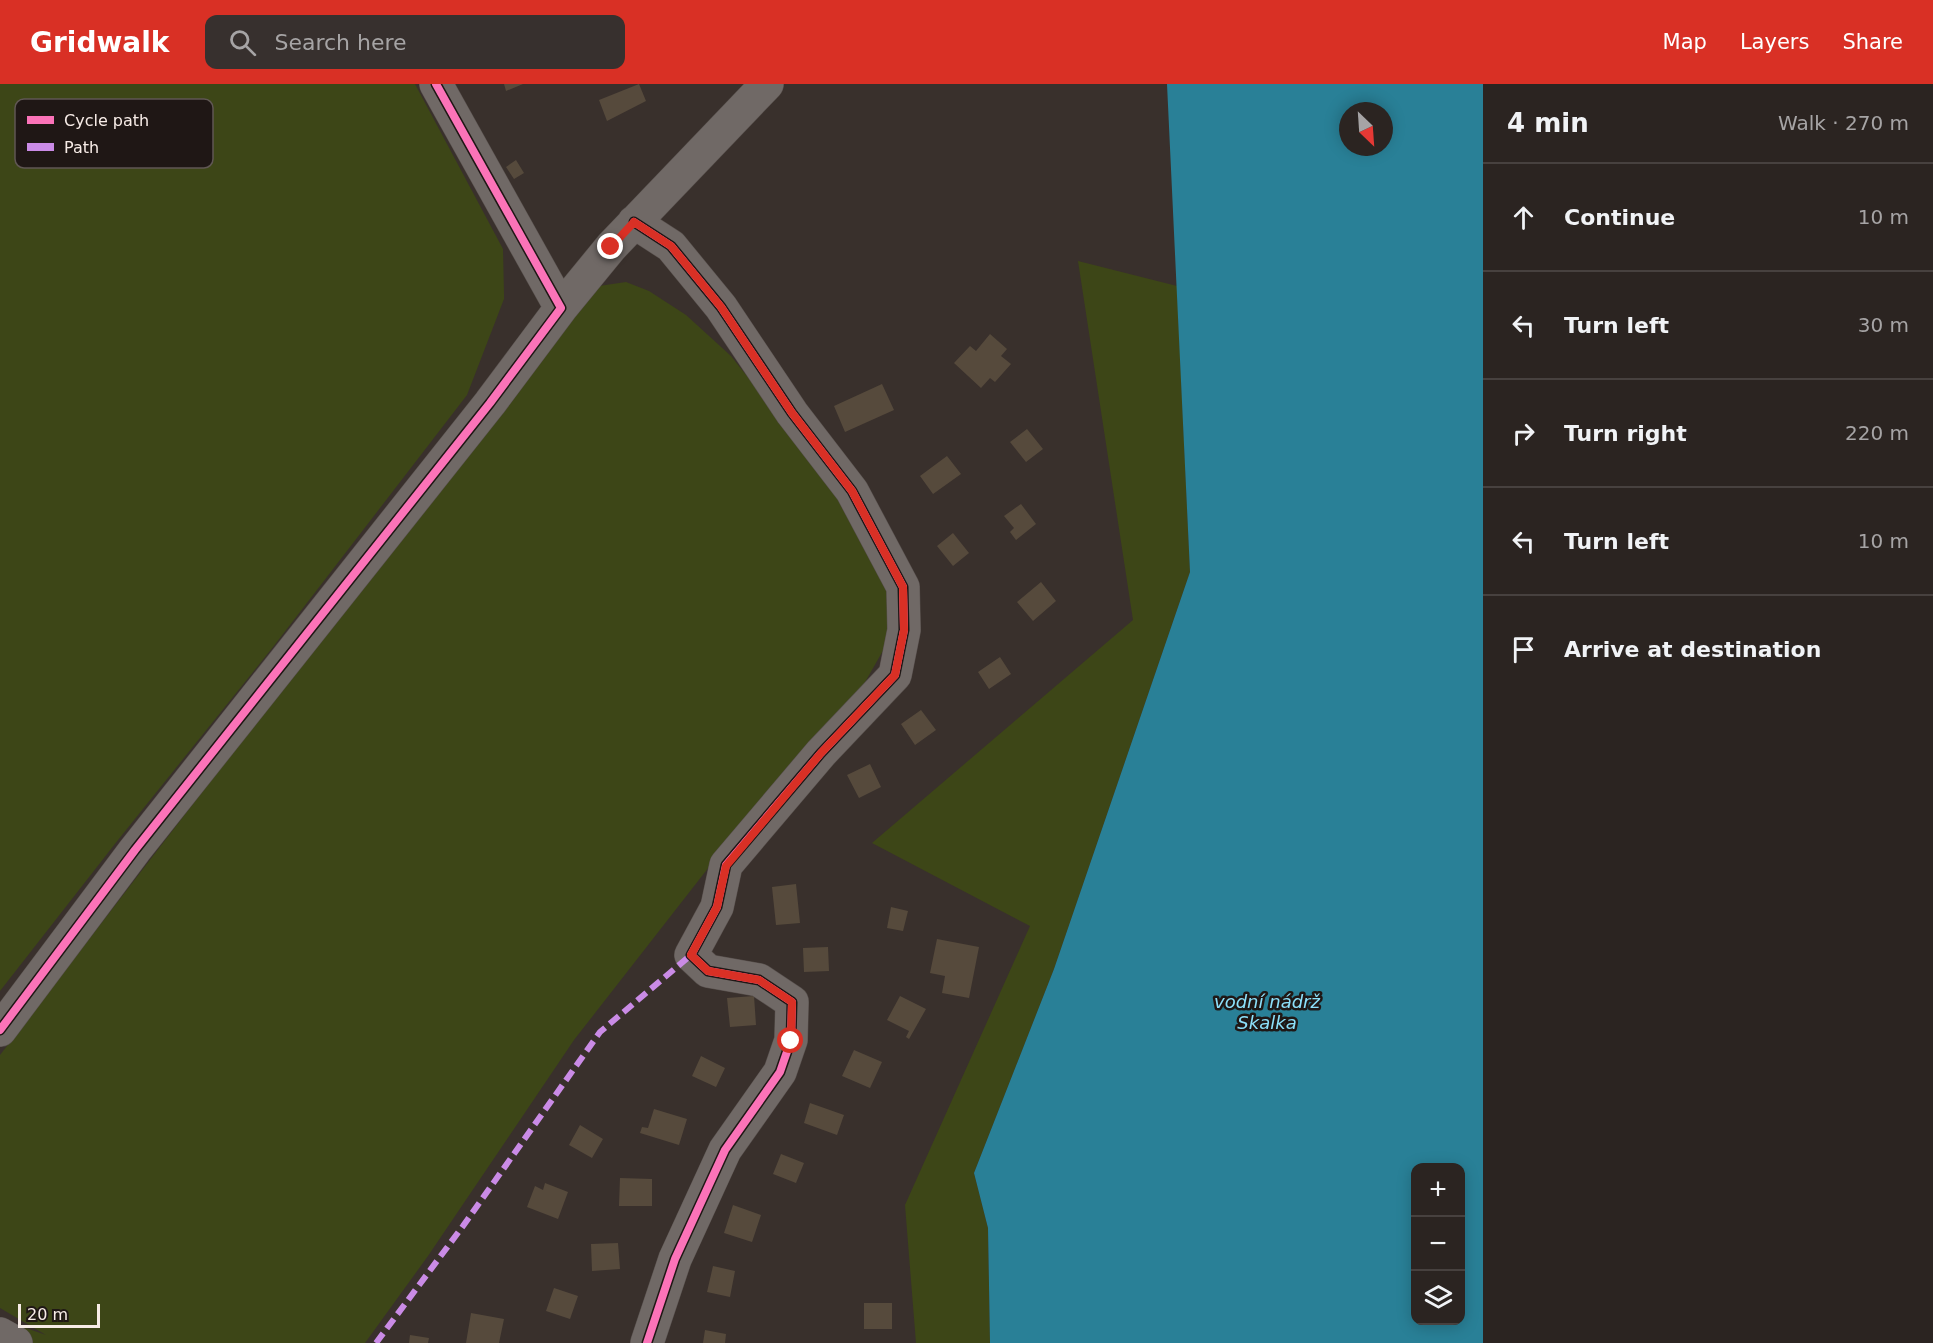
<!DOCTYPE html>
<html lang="en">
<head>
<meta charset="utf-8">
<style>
	:root { --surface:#2b2421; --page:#37302e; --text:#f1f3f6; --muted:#a6a4a5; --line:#47413f; --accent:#d93025 }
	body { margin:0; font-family:"DejaVu Sans",sans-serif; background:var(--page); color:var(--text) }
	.controls { position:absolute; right:18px; bottom:18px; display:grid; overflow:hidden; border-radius:12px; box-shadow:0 3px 15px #0003 }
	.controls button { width:54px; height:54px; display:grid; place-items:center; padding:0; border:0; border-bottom:2px solid var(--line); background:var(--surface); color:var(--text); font:30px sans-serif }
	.compass { position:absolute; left:1339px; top:18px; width:54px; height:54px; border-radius:50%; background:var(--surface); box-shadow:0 3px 15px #0003; rotate:155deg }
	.scale { position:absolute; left:18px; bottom:15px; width:82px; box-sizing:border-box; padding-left:6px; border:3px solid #f7ece7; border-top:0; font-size:16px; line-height:21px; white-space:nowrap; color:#f7ece7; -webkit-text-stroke:4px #1f1715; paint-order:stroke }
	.stop { position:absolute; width:18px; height:18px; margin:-14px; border:4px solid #d93025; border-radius:50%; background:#fff }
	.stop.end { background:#d93025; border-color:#fff; box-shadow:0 2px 6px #0008 }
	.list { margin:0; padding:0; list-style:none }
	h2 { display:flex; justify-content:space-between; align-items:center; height:78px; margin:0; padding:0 24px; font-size:26px }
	h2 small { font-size:20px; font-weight:400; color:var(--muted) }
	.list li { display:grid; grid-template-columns:39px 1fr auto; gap:18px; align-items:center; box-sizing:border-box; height:108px; padding:0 24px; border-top:2px solid var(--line) }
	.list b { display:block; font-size:22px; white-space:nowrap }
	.list em { font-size:20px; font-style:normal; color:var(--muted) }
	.icon { flex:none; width:33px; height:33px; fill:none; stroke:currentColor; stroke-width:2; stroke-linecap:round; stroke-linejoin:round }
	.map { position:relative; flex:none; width:1483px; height:1259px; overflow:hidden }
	header { display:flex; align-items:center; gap:36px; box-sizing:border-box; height:84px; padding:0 30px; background:var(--accent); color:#fff }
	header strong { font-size:28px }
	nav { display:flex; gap:33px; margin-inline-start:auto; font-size:21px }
	.search { width:420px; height:54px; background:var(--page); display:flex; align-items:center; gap:15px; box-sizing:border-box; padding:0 21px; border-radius:12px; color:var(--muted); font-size:22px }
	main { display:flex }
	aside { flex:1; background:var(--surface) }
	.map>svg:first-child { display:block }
	.green { fill:#3d4617 }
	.water { fill:#298097; fill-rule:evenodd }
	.building { fill:#564a3c }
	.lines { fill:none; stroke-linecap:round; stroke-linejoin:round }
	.minor-casing { stroke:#574f4c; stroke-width:34 }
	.minor { stroke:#706966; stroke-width:33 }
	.quiet { stroke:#ca8be6; stroke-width:6; stroke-dasharray:12 6; stroke-linecap:butt }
	.cycleway-casing { stroke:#1f1715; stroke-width:11 }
	.cycleway { stroke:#fb73b8; stroke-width:8 }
	.route { stroke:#d93025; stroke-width:8 }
	.labels { text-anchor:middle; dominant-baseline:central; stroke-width:5; stroke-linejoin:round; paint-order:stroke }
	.water-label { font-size:18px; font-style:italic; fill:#8ce0fa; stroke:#1f1715 }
	.key { fill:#1f1715; stroke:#605754; stroke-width:1.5 }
	.key-label { font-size:16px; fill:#f7ece7 }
</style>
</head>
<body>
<header>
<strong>Gridwalk</strong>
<div class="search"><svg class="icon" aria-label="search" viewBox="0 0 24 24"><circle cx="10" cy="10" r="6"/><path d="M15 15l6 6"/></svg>Search here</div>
<nav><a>Map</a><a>Layers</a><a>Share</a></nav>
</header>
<main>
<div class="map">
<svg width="1483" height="1259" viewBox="0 0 1483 1259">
	<rect width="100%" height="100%" fill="#39302c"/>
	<path class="green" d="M0,0H415L503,165L504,210V215L467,311L273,563L118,756L0,907Z
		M1078,177L1177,202L1190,488L1054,885L974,1089L988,1144L990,1259H916L905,1121L1030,842L872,759L1133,536Z
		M626,198L649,207L686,231L731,272L787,343L858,441L889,495L893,549L856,614L773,701L574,956L428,1172L365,1259H0V1235L46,1251L0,1224V971L502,318L599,202Z"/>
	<path class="water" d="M1167,0H1483V1259H990L988,1144L974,1089L1054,885L1190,488ZM1348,27H1384V63H1348ZM1416,1084H1460V1236H1416Z"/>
	<path class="building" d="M504,0H523L506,7Z
		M639,0L646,17L607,37L599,16Z
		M516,76L524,89L514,95L506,83Z
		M990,250L1007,265L1001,272L1011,280L995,298L990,294L981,304L954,279L970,262L976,267Z
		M882,300L894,326L845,348L834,322Z
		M1027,345L1043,365L1026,378L1010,358Z
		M947,372L961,390L933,410L920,392Z
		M1021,420L1036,440L1016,456L1010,448L1014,444L1004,432Z
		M953,449L969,469L953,482L937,462Z
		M1041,498L1056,517L1033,537L1017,518Z
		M1000,573L1011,590L989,605L978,588Z
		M921,626L936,646L915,661L901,640Z
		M870,680L881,703L859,714L847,691Z
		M796,800L800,839L776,841L772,803Z
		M891,823L908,827L903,847L887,844Z
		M937,855L979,863L969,914L942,909L945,892L930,889Z
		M828,863L829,887L804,888L803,864Z
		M754,912L756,941L730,943L727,914Z
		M900,912L926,925L909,955L906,953L909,947L887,936Z
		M854,966L882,978L870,1004L842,992Z
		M701,972L725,984L716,1003L692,992Z
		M810,1019L844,1031L837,1051L804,1039Z
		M654,1025L687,1035L679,1061L640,1049L642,1043L648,1044Z
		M580,1041L603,1055L592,1074L569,1061Z
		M781,1070L804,1079L796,1099L773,1090Z
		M620,1094L652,1095V1122H619Z
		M545,1099L568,1108L558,1135L527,1123L535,1102L543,1106Z
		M733,1121L761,1131L752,1158L724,1149Z
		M618,1159L620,1185L592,1187L591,1160Z
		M713,1182L735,1187L730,1213L707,1208Z
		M554,1204L578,1212L570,1235L546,1227Z
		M864,1219H892V1245H864Z
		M471,1229L504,1235L499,1259H466Z
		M705,1246L726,1250L725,1259H703Z
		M410,1251L429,1254L428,1259H409Z"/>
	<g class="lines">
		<defs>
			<path id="minor" d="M634,138L671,162L721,223L792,329L852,407L903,503L904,546L895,591L821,669L726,781L717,823L691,871L708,887L759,896L792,918L791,956L780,988L725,1066L675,1175L647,1259
				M561,224L611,163L767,0
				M0,946L135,766L490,319L561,224L436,0
				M0,1250L16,1259"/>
		</defs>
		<use href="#minor" class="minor-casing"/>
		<use href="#minor" class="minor"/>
		<path class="quiet" d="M376,1259L463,1142L600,948L691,871"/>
		<defs>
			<path id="cycleway" d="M634,138L671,162L721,223L792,329L852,407L903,503L904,546L895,591L821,669L726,781L717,823L691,871L708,887L759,896L792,918L791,956L780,988L725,1066L675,1175L647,1259
				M0,946L135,766L490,319L561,224L436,0"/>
		</defs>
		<use href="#cycleway" class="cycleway-casing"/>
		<use href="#cycleway" class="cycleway"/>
	</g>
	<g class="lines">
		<path class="route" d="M611,163L634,138L671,162L721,223L792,329L852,407L903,503L904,546L895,591L821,669L726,782L717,823L691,871L708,887L759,896L792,918L791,957"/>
	</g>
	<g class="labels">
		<g class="water-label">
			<text x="1267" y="917">vodní nádrž<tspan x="1267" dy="21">Skalka</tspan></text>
		</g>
	</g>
	<rect x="15" y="15" width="198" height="69" rx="9" class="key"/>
	<rect x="27" y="32" width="27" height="8" fill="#fb73b8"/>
	<rect x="27" y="59" width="27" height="8" fill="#ca8be6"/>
	<g class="key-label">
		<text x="64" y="42">Cycle path</text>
		<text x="64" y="69">Path</text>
	</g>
</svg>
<div class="controls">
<button>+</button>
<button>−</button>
<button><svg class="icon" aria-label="layers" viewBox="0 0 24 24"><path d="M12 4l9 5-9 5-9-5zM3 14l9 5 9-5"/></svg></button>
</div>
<svg class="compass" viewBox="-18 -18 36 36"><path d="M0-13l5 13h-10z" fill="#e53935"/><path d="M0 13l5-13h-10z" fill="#a6a4a5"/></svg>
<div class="scale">20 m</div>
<div class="stop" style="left:791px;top:957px"></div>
<div class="stop end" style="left:611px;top:163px"></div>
</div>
<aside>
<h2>4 min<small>Walk · 270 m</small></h2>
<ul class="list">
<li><svg class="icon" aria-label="ahead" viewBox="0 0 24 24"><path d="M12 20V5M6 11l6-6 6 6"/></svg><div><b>Continue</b></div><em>10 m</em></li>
<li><svg class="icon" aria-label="left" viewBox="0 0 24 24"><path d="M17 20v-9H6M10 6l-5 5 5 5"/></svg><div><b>Turn left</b></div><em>30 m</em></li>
<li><svg class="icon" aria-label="right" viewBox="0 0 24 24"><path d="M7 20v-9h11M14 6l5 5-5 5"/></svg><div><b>Turn right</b></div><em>220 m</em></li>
<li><svg class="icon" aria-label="left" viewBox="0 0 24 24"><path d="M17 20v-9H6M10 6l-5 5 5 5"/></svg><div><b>Turn left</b></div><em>10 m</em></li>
<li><svg class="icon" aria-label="arrive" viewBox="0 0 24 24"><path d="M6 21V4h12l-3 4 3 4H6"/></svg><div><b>Arrive at destination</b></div></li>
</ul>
</aside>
</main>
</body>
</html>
